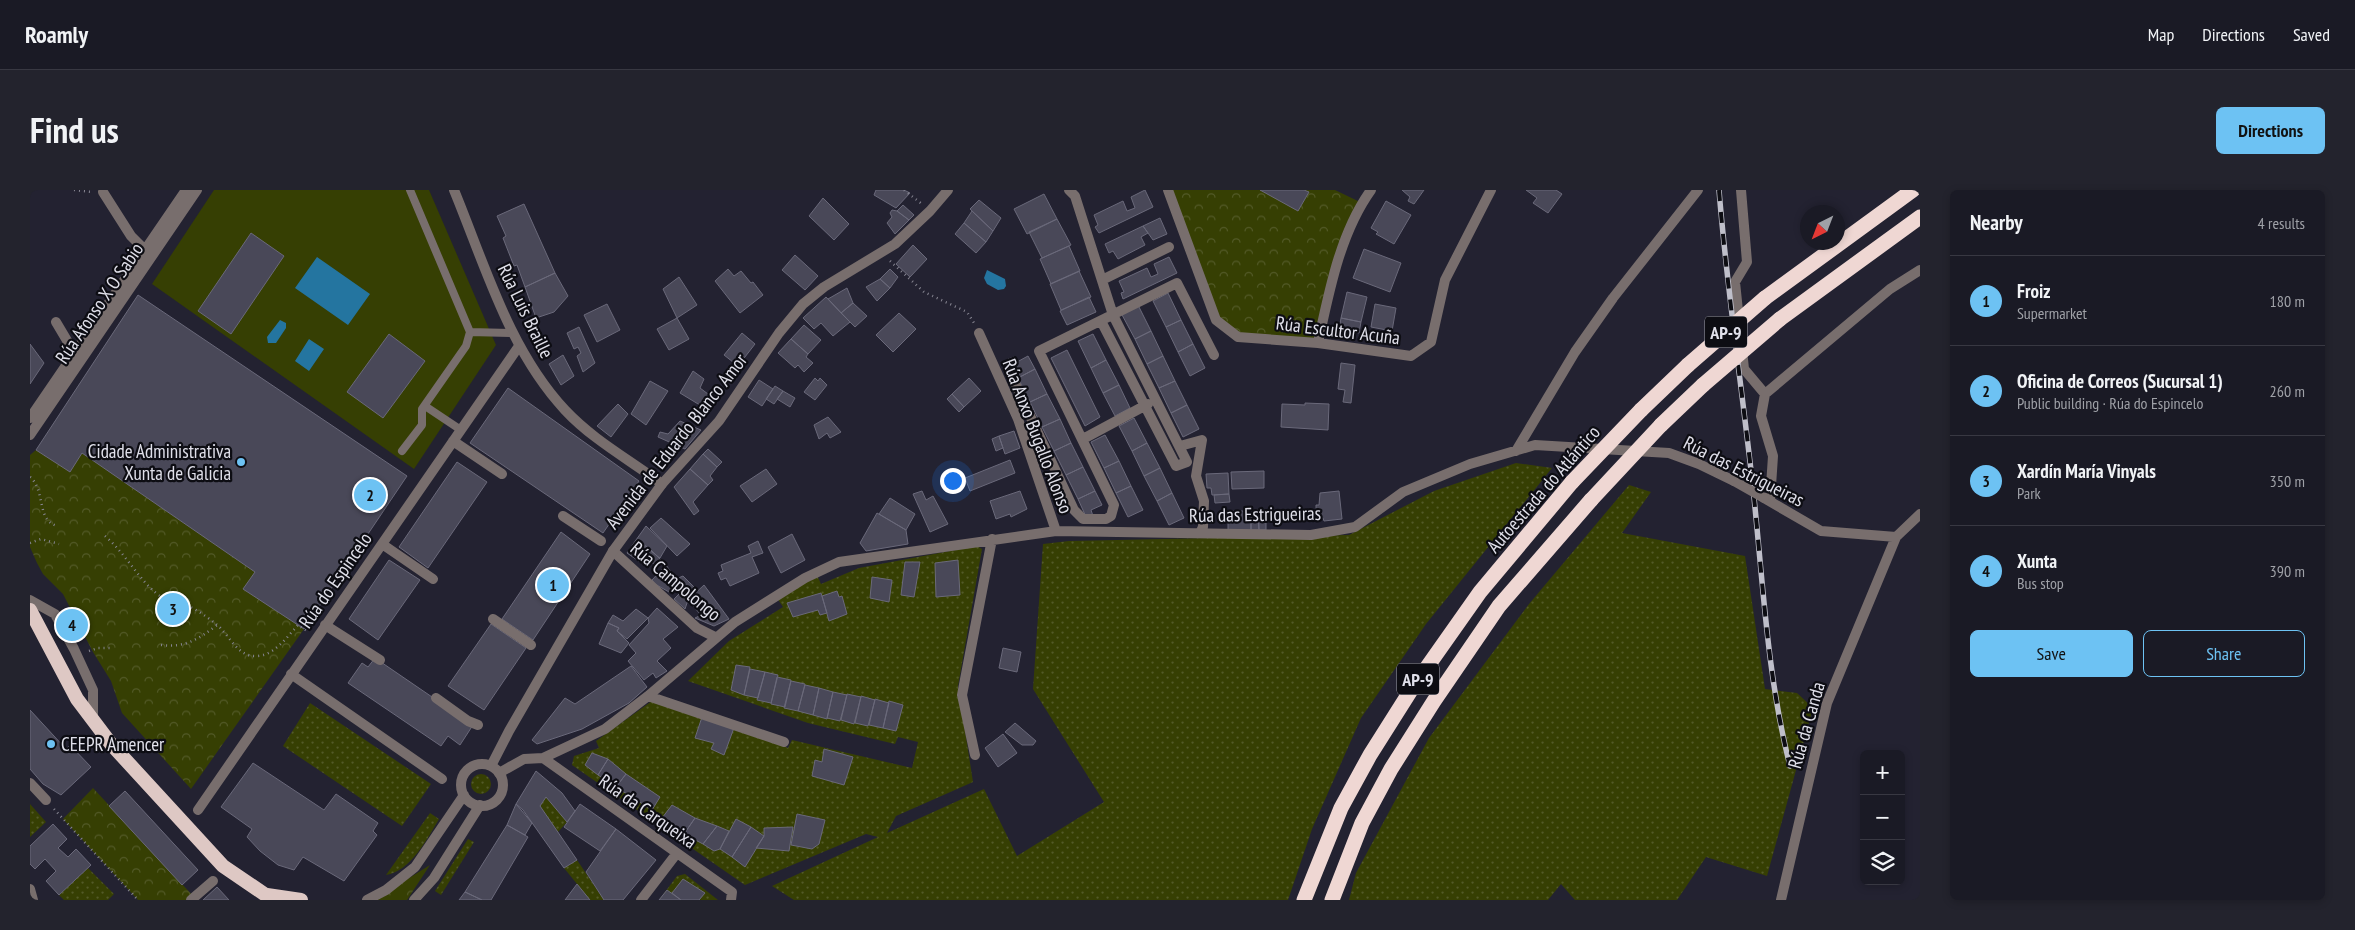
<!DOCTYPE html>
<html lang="en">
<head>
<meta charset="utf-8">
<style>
	:root { --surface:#1a1a25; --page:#23232d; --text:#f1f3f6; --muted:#9fa1a7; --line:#383842; --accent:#6dc2f3 }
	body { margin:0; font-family:"PT Sans Narrow",sans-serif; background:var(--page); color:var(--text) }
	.controls { position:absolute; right:15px; bottom:15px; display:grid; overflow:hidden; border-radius:8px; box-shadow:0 2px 8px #0003 }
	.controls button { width:45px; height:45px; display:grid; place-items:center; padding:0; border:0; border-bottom:1px solid var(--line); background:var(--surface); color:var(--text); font:25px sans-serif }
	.compass { position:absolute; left:1770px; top:15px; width:45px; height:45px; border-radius:50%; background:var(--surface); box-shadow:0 2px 8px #0003; rotate:222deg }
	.you { position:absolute; left:922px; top:290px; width:18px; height:18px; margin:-12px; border:4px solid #fff; border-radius:50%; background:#1a73e8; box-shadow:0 0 0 8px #1a73e833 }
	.badge { display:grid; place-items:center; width:32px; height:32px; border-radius:50%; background:var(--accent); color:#111; font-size:16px; font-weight:700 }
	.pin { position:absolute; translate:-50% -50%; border:2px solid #fff; box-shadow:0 1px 5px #0006 }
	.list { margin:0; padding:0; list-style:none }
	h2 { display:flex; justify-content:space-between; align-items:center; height:65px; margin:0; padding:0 20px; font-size:21px }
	h2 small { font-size:16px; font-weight:400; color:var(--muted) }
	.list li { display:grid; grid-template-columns:32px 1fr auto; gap:15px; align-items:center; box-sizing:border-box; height:90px; padding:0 20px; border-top:1px solid var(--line) }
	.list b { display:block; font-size:19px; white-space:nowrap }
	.list p { margin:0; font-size:16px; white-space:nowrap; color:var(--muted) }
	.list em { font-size:16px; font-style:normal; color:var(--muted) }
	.actions { display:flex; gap:10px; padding:15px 20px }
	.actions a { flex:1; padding:11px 0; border:1px solid var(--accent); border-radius:8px; text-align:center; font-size:18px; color:var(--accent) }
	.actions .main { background:var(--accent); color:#111 }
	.icon { flex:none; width:28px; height:28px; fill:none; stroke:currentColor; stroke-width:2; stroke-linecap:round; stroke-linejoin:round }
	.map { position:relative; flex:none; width:1890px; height:710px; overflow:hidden; border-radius:8px }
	header { display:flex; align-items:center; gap:30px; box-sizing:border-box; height:70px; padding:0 25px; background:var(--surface); border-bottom:1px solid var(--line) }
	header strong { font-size:24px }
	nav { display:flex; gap:28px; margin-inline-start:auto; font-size:18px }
	.intro { display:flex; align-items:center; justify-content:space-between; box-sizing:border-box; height:120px; padding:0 30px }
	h1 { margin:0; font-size:35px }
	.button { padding:12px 22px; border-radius:8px; background:var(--accent); color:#111; font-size:18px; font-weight:700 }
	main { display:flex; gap:30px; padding:0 30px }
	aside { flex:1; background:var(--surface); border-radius:8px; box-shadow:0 2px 8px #0003 }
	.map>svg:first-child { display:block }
	.grass { fill:url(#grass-dots) }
	.park { fill:url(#park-crowns) }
	.pitch { fill:#363f03 }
	.water { fill:#2475a0 }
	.building { fill:#494858; stroke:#6a697a }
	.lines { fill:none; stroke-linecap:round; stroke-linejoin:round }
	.path { stroke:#878692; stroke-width:2.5; stroke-dasharray:1 4; stroke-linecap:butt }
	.service { stroke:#786e6d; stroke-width:8 }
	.pedestrian { stroke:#786e6d; stroke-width:10 }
	.minor { stroke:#786e6d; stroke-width:10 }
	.tertiary { stroke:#786e6d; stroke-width:10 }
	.trunk { stroke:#dec8c4; stroke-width:14 }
	.motorway { stroke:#efd7d3; stroke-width:15 }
	.rail-casing { stroke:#bfbfca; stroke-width:5.5 }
	.rail { stroke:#0d0d13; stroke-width:4; stroke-dasharray:11; stroke-linecap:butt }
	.minor-bridge { stroke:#786e6d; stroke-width:10 }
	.motorway-bridge { stroke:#efd7d3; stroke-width:15 }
	.poi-dot { fill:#6dc2f3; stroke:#0d0d13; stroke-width:2 }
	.labels { text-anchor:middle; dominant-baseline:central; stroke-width:4.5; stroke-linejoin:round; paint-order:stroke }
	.shield { fill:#0d0d13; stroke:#a1a1aa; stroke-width:1 }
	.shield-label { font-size:18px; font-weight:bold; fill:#e0e0ea }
	.street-label { font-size:19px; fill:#e0e0ea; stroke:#0d0d13 }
	.poi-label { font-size:19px; fill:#e0e0ea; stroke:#0d0d13; text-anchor:end }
</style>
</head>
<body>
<header>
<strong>Roamly</strong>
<nav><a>Map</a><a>Directions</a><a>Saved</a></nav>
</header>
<div class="intro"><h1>Find us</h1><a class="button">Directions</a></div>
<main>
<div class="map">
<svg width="1890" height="710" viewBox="0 0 1890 710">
	<defs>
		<pattern id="grass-dots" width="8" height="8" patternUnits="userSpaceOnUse" patternTransform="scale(1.25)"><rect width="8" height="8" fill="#363f03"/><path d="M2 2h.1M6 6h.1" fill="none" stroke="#535a28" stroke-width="1.8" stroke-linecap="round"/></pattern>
		<pattern id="park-crowns" width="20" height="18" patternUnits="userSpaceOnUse" patternTransform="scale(1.25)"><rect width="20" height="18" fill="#363f03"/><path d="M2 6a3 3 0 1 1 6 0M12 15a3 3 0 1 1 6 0" fill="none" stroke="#535a28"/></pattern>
	</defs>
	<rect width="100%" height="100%" fill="#232231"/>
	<path class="grass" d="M1486,273L1522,278L1396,434L1331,528L1282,639L1258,710H764L742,696L848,647L836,644L715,695L542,575L544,566L569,558L566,551L622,511L705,535L758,558L762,550L882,578L888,552L868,547L865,554L778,533L658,491L699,451L753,417L745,405L786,383L791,394L829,378L947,356L952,359L928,496L943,592L866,626L857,643L954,599L987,666L1074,612L1003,499L1013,354L1039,351L1319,345L1404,301Z
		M1599,295L1621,302L1592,343L1715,366L1735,499L1767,503L1783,518L1737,686L1676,667L1647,710H1545L1531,694L1518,710H1319L1326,683L1399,548L1499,414Z
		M280,513L401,594L372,636L253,556Z
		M441 594a10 10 0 1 1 20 0a10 10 0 1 1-20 0Z
		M516,607L537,632L528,642L510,616Z
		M0,614L16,632L0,647Z
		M400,623L409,629C397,649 381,681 356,685Z
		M438,649L444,652L411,705L405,701Z
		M547,670L574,710H560L534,678Z
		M58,678L84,704L78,710H34L29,705Z
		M655,684L688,710H629L647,686Z"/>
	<path class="park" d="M1141,0H1305L1332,13L1304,82L1288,153L1208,147L1186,130Z
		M6,260L40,281L52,263L225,382L214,399L274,439L161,599L92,523L81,491L63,462L33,404L13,384L7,373L0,357V265Z
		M63,598L164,707L161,710H108L33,629Z
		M400,675L377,710H344Z"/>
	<path class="pitch" d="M184,0H399L466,155L384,279L122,94Z"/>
	<path class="water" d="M287,67L340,104L318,135L265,98Z
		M957,80L975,89L976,96L974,99L968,100L957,94L954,88Z
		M250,130L256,133V138L246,153H238L237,147Z
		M279,149L294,159L279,181L265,171Z"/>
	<path class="building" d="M846,0H874L880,3L866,18L844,5Z
		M1115,0L1123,17L1069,43L1065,37L1068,35L1064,25L1093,11L1097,21L1105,18L1101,7Z
		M1230,0H1274L1279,2L1268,21Z
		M1372,0H1394L1384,14L1378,11L1380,7Z
		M1496,0H1526L1532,4L1518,23L1503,13L1507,8Z
		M1014,4L1027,29L997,44L984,19Z
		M793,8L819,34L804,50L779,26Z
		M949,10L971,28L963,41L940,19Z
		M1356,11L1381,25L1364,54L1346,44L1348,42L1341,38Z
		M494,14L525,83L495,97L487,75L484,76L473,48L476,46L467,26Z
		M873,15L884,25L879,30L867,21Z
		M862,20L867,21L879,30L865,44L857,33L862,27L860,23Z
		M942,21L963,41L956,52L934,33Z
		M1130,28L1137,44L1123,50L1113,36Z
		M1027,29L1041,55L1012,68L999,42Z
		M934,33L956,52L946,63L925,44Z
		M1113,36L1118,43L1111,47L1115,55L1088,69L1083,61L1079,63L1075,54Z
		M221,43L254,66L201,144L168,121Z
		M883,55L897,69L880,87L866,74Z
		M1039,56L1050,81L1021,94L1010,69Z
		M1334,59L1371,73L1360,102L1323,88Z
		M765,65L788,86L775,100L752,80Z
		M1139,67L1147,83L1093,109L1091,103L1094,102L1089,91L1117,78L1121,87L1128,84L1124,74Z
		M698,79L704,86L711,81L721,93L723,92L733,105L710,123L685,91Z
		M860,79L868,87L860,98L850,89Z
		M1049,81L1061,107L1031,120L1020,94Z
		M525,83L538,106L524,122L506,128L495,97Z
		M649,87L667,115L647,128L633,99Z
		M850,89L860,98L847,111L836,97Z
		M817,98L823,113L811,123L798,109Z
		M1317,102L1337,107L1331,132L1311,128Z
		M1138,103L1151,130L1136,137L1123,111Z
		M108,105L377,286L274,439L213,399L225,382L52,263L40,282L6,260Z
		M796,107L820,132L803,146L791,133L784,139L773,128Z
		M1059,107L1066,122L1037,135L1030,121Z
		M823,113L837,126L825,137L811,123Z
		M577,114L590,140L567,152L554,125Z
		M1345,114L1366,118L1362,141L1341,137Z
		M1108,115L1121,141L1105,149L1091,123Z
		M869,123L886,139L863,162L846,145Z
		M647,128L659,149L639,160L627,139Z
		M1311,128L1331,132L1329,143L1309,140Z
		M1151,130L1163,154L1148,162L1136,137Z
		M774,135L791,150L778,164L761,149Z
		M549,137L565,173L553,182L547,166L551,163L548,157L544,159L537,143Z
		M1121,141L1133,166L1117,174L1105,149Z
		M712,143L725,154L708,176L694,165Z
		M359,144L395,171L353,228L317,202Z
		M1063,144L1076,170L1061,178L1048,151Z
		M761,149L778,164L776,167L783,173L774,182L768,175L765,178L748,163Z
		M0,154L14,173L0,194Z
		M1163,154L1175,178L1160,186L1148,162Z
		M1037,160L1070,227L1055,236L1021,168Z
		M533,165L544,186L531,195L519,174Z
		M998,166L1005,179L988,188L978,169L984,167L987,172Z
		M1133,166L1145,191L1129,198L1117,174Z
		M1076,170L1089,195L1073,203L1061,178Z
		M1311,173L1325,175L1321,213L1313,212L1315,200L1308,199Z
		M1005,179L1017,204L1000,212L988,188Z
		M663,181L674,189L670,198L686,210L678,220L650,203Z
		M785,188L788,191L790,188L797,195L785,210L774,202Z
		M939,188L951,201L934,217L922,204Z
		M729,190L743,199L732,216L718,207Z
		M620,191L638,201L616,235L601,224Z
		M1145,191L1157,215L1141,223L1129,198Z
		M1089,195L1100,218L1085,226L1073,203Z
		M745,196L753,201L744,214L736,209Z
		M478,198L609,291L573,343L440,253Z
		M753,201L765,208L760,217L747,209Z
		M922,204L934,217L929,222L917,209Z
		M1017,204L1030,229L1012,237L1000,212Z
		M1275,213L1299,214L1298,240L1251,237L1252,214L1275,215Z
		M588,214L598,224L581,247L567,236Z
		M1157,215L1169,239L1153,247L1141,223Z
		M798,227L811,242L800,248L797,243L789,249L784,235Z
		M1104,228L1117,253L1102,261L1089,236Z
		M1030,229L1041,253L1024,261L1012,237Z
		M650,231L671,240L655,259L628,247L630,242L638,244Z
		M984,241L990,258L975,264L969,246Z
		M1075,245L1089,271L1074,278L1061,252Z
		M969,246L973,258L966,261L962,249Z
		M1041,253L1053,277L1036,285L1024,261Z
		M1117,253L1130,278L1114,286L1102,261Z
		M678,259L692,272L687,277L673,264Z
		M673,264L687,277L680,286L683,290L678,295L660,279Z
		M980,270L985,283L940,301L935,288Z
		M1089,271L1101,296L1086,303L1074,278Z
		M427,272L457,292L398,378L369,357Z
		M1053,277L1065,301L1048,309L1036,285Z
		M1130,278L1142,303L1127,311L1114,286Z
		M660,279L678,295L663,312L669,321L664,325L644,297Z
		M736,279L747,294L722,312L710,296Z
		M1234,281V298L1202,299L1201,282Z
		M1198,283L1199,304L1182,305L1181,298H1177L1176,284Z
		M1101,296L1113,320L1098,327L1086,303Z
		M892,301L896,310L903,306L918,334L900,342L883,304Z
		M990,301L997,319L981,327L980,324L966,329L960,311Z
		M1065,301L1072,315L1061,320L1063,326L1057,329L1048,309Z
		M1309,301L1312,329L1294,331L1293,328H1290L1289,322H1286V315H1289L1290,303Z
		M1142,303L1154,328L1139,335L1127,311Z
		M1199,304L1200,312L1185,313L1184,305Z
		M860,308L885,324L876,340L849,324Z
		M1228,320L1229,340H1221V321Z
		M1228,320H1236V340H1229Z
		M1198,321H1221V340L1198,341Z
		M847,323L876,340L878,354L836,361L830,353Z
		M631,328L660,354L647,366L620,338Z
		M616,336L637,356L630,368L606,350Z
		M531,342L560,364L503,450L472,429Z
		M762,344L775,370L751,383L738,357Z
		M606,350L619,358L631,370L625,375L614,366L610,372L597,363Z
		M728,351L733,363L722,367L729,383L700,396L696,388L691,390L688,383L693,381L691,375L721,363L718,356Z
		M359,370L390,390L348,450L319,429Z
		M928,370L930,405L906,407L905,373Z
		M875,372H890L884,407L871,405Z
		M636,375L646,389L653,386L667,400L658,410L655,419L644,409L651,402L644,395L639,402L625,394L622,390Z
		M842,387L862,390L859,412L840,408Z
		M674,395L699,429L684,436L665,428L671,425L658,410Z
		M807,401L809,407L812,406L817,424L799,431L792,406Z
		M791,403L797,423L790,425L788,420L763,427L757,413Z
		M627,418L648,437L633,449L641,458L627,471L637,481L626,488L623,483L614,490L598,471L606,463L599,455L619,433L618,428Z
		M606,419L618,428L597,449L587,441L589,438L578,433L583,425L593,431Z
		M578,433L589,438L587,441L599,453L591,463L569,454Z
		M461,434L496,458L454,520L418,496Z
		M973,458L991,462L987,482L969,478Z
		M345,468L443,535L430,555L418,546L411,556L318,493L332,473L338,477Z
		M706,475L720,477L714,505L701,500Z
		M601,476L617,497L599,513L552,539L507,554L502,550L535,508L545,514Z
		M720,479L735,482L728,508L714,505Z
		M735,482L748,485L741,513L727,510Z
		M747,487L761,490L755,517L741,514Z
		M761,491L775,494L768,521L754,518Z
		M775,495L789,498L783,525L768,521Z
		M789,498L803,502L797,529L783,525Z
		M803,502L817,505L810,531L797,528Z
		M817,504L831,507L824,534L811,530Z
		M831,506L845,510L838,536L825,533Z
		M845,509L859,513L853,538L839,535Z
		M859,511L873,515L866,541L853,538Z
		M0,520L36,559L40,555L61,577L31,605L13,594L0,579Z
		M673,524L705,535L694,565L681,559L684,553L665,548Z
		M985,533L1006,551L1003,555H992L975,542Z
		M973,544L987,563L968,577L955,558Z
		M794,559L823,567L814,595L782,586L785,570L792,572Z
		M562,563L578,569L568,585L555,575Z
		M578,569L596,584L586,597L568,585Z
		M223,573L294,620L306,604L348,633L343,641L347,645L314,691L273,667L264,680L248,675L230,661L217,647L222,639L191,617Z
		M506,581L532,603L545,621L537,632L516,607L510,616L547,670L534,678L493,620L486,614Z
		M596,584L630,607L622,620L586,597Z
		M95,601L168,680L152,695L79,616Z
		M486,614L502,633L495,645L477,635Z
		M550,614L586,639L570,661L534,637Z
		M642,615L665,628L654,644L632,628Z
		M767,624L795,630L789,654L782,659L761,655Z
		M665,628L687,636L673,654L654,644Z
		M706,629L721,637L702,667L690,659Z
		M23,634L37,649L28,658L38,667L46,659L61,675L29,705L16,691L26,681L15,669L5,679L0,674V656Z
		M477,635L498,647L461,710H452L435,702Z
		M687,636L699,641L690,659L684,661L673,654Z
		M721,637L734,646L715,677L702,667Z
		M763,637L759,661L726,658L734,646V638Z
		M586,639L626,670L593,710H574L556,682Z
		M653,689L675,703L669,710H651L642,703Z
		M547,694L560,710H535Z
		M187,697L199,710H173Z
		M637,700L651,710H629Z
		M435,702L452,710H429Z"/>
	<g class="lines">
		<path class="path" d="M44,0L62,2
			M874,0L892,14
			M860,71L894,102L937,122L944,133
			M0,287C16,300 6,332 28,336
			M75,346C95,363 107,387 126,403C134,410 140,410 150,413C162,416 176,426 186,434C199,444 207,467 226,466C244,466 257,447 268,435L277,441
			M0,353L11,349L29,354
			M131,455C155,458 169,449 187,435
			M59,461L68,458H82
			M24,619L108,710"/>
		<path class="service" d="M440,142L483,143
			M395,216L431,240
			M372,261L392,235V219L436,156L440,142L380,0"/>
		<path class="pedestrian" d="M423,251L472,284
			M1150,256L1172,250L1166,286L1174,311L1173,337L1170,343
			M533,326L571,351
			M352,354L403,389
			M463,429L501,455
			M295,435L350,470
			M261,484L412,589
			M406,508L438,531L448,535
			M168,620L489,156
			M161,710L183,691"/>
		<path class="minor" d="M424,0C455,75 479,160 535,220C563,250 600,270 632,294
			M1039,0L1045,6L1083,125L1157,272L1146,276L1071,131
			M1138,0L1186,130L1208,147L1288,153L1381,166L1401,152L1415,90L1461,0
			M1711,0L1717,72L1705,92L1714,179L1735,204
			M73,2L101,46L119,64
			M1072,90L1139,57
			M26,132L45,164
			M949,143L988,229L1026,341
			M1288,153C1299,102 1310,43 1341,0
			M982,187L1044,320L1053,329H1076L1081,326L1084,315L1009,161L1147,93L1184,165
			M0,228L156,0
			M0,245L167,0
			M1053,249L1118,214
			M1486,261L1545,162L1583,108L1668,0
			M1734,308L1791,341L1866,347
			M1740,311L1743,266L1731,226L1735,204L1860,99L1890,80
			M583,361L667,438L685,447
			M0,410L25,424L44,459L63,500V532
			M618,506L754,552
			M945,565L932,505L962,349
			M513,568L702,702L701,710
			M469,583L494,569L513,568L575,539L618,506L705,432L775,388L809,372L1026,341L1281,345L1325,337L1373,302L1440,274L1505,255L1639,263L1669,274L1704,291
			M0,593L16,610
			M0,699L3,710
			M611,710L647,663
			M1751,710L1797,513L1866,347L1890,324"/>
		<path class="tertiary" d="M431 595a21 21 0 1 1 42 0a21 21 0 1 1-42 0Z
			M461,576L479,541L583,361L632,294L689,231L749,143L773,114L794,97L865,54L900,21L918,0
			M337,710L356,700L385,677L434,605
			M384,710L404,688L450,615"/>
		<path class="trunk" d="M0,420L47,509L81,554L193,676L243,710
			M237,705L271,710"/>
		<path class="motorway" d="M1735,108L1883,0
			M1750,129L1890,27
			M1611,220L1658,175
			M1631,235L1673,195
			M1274,710L1311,618L1340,565L1383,497L1450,402L1542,292
			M1302,710L1332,633L1361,579L1404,511L1469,416L1561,310"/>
		<defs>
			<path id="rail" d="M1689,0C1697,100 1712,198 1723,298C1733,391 1737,486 1760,576"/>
		</defs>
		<use href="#rail" class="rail-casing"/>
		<use href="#rail" class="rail"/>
		<path class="minor-bridge" d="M1704,291L1734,308"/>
		<path class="motorway-bridge" d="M1658,175L1735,108
			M1673,195L1750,129
			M1542,292L1611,220
			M1561,310L1631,235"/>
	</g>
	<g class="poi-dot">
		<circle cx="211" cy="272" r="5"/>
		<circle cx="21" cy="554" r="5"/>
	</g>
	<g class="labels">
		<g class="shield">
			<rect x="1675" y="126.5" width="42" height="31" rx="4"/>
			<rect x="1367" y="473.5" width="42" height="31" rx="4"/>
		</g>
		<g class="shield-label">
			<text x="1696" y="142">AP-9</text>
			<text x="1388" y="489">AP-9</text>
		</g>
		<g class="street-label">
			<text transform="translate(69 113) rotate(-56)">Rúa Afonso X O Sabio</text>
			<text transform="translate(496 121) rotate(64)">Rúa Luis Braille</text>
			<text transform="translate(1308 140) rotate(7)">Rúa Escultor Acuña</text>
			<text transform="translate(1008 246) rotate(69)">Rúa Anxo Bugallo Alonso</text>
			<text transform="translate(646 251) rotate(-52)">Avenida de Eduardo Blanco Amor</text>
			<text transform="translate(1714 281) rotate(27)">Rúa das Estrigueiras</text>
			<text transform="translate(1513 299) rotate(-49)">Autoestrada do Atlántico</text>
			<text transform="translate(1225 324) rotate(-1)">Rúa das Estrigueiras</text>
			<text transform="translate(305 390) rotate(-55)">Rúa do Espincelo</text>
			<text transform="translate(646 391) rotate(40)">Rúa Campolongo</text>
			<text transform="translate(1776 535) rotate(-74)">Rúa da Canda</text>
			<text transform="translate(618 621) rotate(35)">Rúa da Carqueixa</text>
		</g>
		<g class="poi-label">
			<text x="201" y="261">Cidade Administrativa<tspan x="201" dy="22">Xunta de Galicia</tspan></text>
			<text x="31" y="554" text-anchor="start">CEEPR Amencer</text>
		</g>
	</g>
</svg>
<div class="controls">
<button>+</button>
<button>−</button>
<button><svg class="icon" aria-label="layers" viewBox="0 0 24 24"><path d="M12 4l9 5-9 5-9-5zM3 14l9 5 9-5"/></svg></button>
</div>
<svg class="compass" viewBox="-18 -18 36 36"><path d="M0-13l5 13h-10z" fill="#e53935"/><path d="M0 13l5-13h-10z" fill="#9fa1a7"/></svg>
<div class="you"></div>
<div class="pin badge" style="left:523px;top:395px">1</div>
<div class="pin badge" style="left:340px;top:305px">2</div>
<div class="pin badge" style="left:143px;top:419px">3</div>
<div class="pin badge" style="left:42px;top:435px">4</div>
</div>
<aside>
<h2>Nearby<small>4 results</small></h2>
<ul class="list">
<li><span class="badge">1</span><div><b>Froiz</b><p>Supermarket</p></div><em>180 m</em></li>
<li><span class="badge">2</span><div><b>Oficina de Correos (Sucursal 1)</b><p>Public building · Rúa do Espincelo</p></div><em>260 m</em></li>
<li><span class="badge">3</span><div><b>Xardín María Vinyals</b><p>Park</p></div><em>350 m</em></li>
<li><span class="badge">4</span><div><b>Xunta</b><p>Bus stop</p></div><em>390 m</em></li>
</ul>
<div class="actions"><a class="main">Save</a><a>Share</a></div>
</aside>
</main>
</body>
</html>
